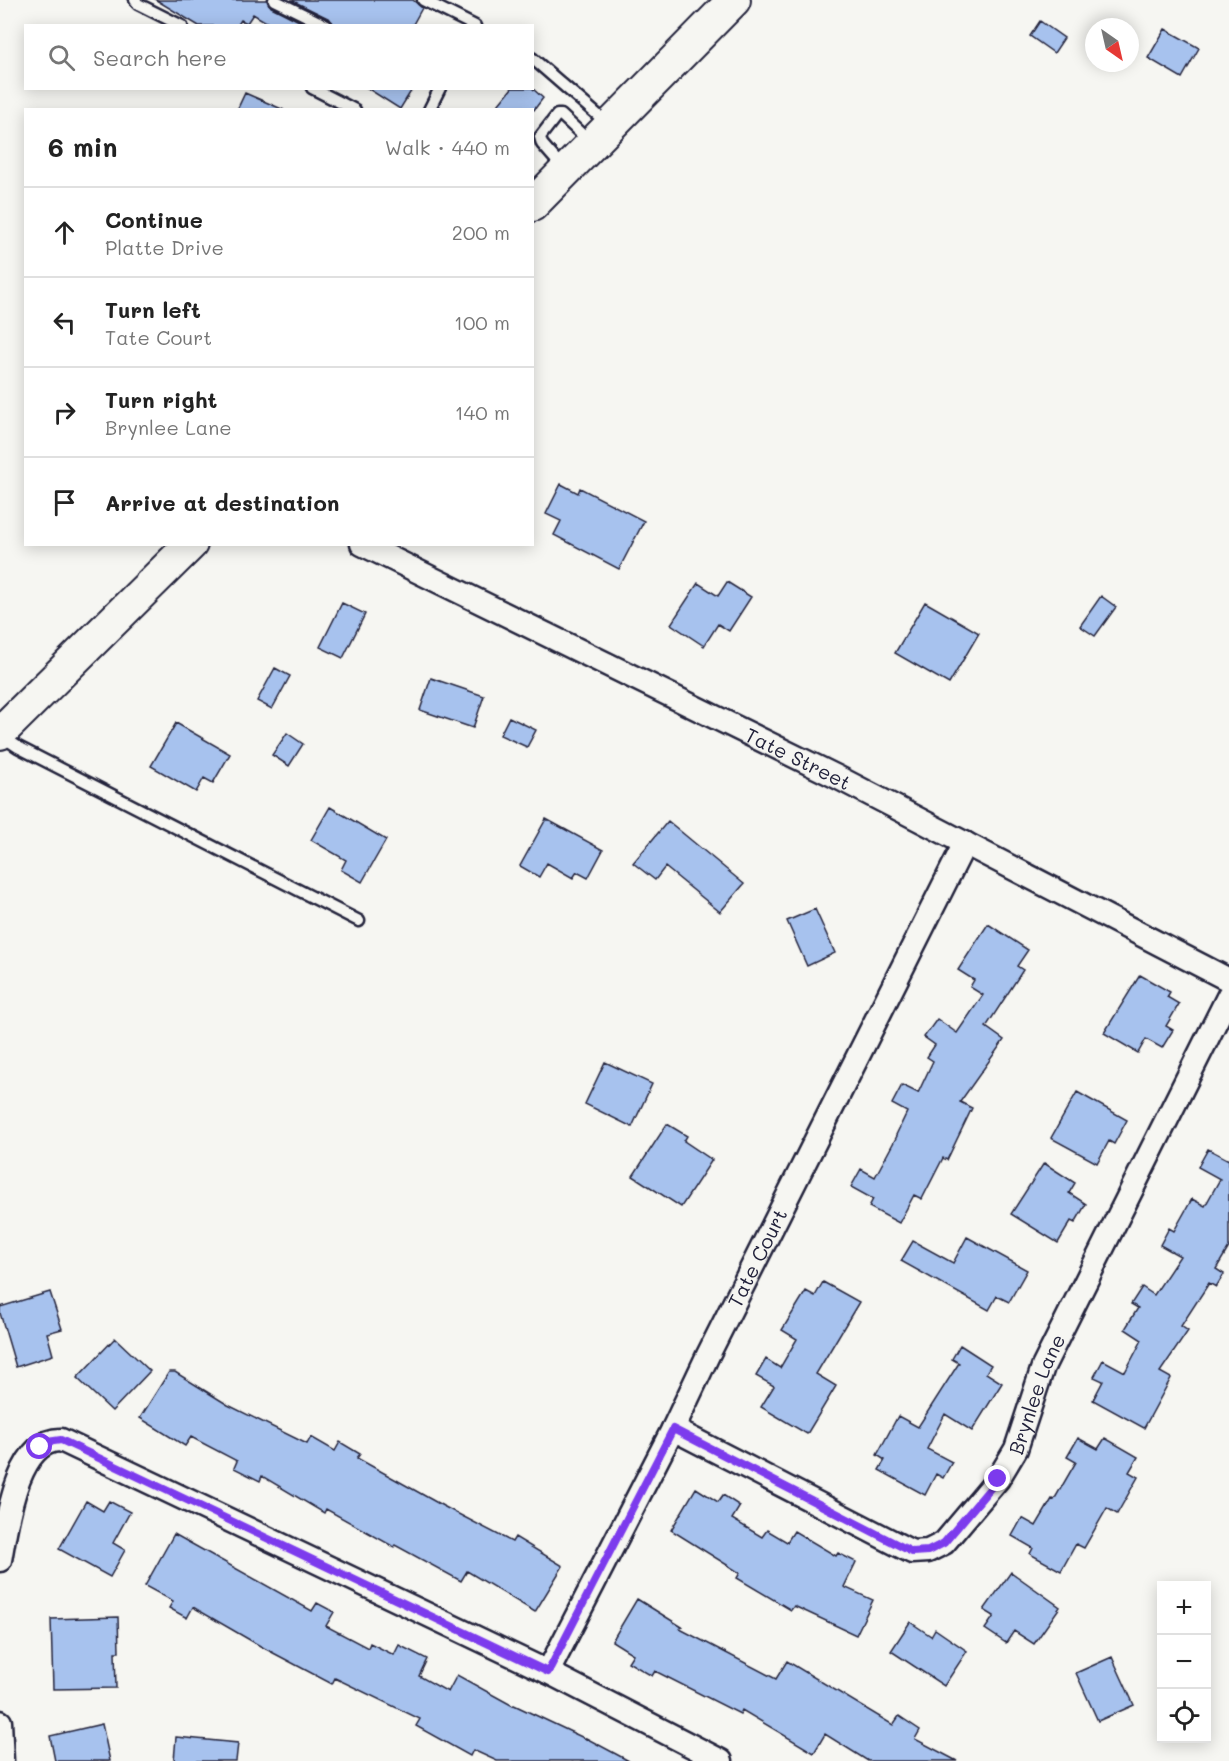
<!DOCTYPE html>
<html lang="en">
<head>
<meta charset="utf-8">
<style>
	:root { --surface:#fff; --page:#f2f2f2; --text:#222; --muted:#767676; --line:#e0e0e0 }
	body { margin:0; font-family:Mali,sans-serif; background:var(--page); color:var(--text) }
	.controls { position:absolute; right:18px; bottom:18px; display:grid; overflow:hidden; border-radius:0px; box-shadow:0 3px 15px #0003 }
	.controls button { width:54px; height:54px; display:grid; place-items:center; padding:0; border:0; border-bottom:2px solid var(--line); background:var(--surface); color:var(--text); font:30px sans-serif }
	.compass { position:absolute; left:1085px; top:18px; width:54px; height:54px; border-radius:50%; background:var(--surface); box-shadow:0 3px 15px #0003; rotate:146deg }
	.stop { position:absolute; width:18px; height:18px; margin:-14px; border:4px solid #7c3aed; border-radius:50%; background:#fff }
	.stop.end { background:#7c3aed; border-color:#fff; box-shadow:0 2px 6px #0008 }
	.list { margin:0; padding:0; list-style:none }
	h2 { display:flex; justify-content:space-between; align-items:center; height:78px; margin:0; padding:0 24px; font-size:26px }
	h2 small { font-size:20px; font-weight:400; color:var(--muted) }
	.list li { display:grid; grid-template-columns:39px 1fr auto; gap:18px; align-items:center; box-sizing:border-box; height:90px; padding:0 24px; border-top:2px solid var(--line) }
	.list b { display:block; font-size:22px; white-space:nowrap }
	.list p { margin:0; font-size:20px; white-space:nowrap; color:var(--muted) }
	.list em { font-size:20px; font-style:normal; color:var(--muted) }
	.icon { flex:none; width:33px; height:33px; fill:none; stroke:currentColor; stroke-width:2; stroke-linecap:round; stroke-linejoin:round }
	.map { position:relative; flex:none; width:1229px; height:1761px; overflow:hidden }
	.search { position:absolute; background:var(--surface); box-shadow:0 3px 15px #0003; left:24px; top:24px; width:510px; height:66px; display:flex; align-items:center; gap:15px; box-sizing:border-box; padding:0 21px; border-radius:0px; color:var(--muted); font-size:22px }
	.panel { position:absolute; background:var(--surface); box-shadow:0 3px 15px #0003; left:24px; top:108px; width:510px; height:438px; border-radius:0px }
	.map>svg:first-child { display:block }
	.building { fill:#a7c2ee; stroke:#22223b; stroke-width:1.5 }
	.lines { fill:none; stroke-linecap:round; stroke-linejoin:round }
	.lane-casing { stroke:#22223b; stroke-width:15 }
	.street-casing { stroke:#22223b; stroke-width:27 }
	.secondary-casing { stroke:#22223b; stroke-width:36 }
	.lane { stroke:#f6f6f2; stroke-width:10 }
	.street { stroke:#f6f6f2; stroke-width:22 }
	.secondary { stroke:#f6f6f2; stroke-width:32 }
	.route { stroke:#7c3aed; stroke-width:8 }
	.labels { text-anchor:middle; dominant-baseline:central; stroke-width:5; stroke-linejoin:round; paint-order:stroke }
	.street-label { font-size:20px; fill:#22223b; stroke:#f6f6f2 }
</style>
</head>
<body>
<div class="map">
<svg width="1229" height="1761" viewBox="0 0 1229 1761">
	<rect width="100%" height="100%" fill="#f6f6f2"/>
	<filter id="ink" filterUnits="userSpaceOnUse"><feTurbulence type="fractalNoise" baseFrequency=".0167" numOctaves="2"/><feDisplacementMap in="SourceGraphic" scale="12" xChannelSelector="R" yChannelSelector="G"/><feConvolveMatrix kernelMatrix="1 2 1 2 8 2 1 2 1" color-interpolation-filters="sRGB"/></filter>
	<g filter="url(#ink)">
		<path class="building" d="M156,0H267L271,7L309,26H273L253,14L247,23L241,20L237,26H199Z
			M291,0H413L422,8L412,26H334L330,19Z
			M1040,21L1064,38L1054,53L1030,36Z
			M1165,29L1199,48L1182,78L1148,58Z
			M367,88H413L400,109Z
			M512,88H532L543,98L534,110H494Z
			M245,93L284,110H237Z
			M561,484L578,493L580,488L644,521L619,569L554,535L561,521L546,514Z
			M727,582L751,597L729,631L718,624L704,646L671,624L698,583L718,596Z
			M1101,596L1116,607L1095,636L1080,626Z
			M925,602L979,633L949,684L895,653Z
			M342,603L365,614L343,658L320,647Z
			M275,668L290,676L272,709L257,701Z
			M431,678L484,696L473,728L420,710Z
			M509,717L536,730L527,747L500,735Z
			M176,723L230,754L213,783L204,778L196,792L151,766Z
			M287,733L303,744L289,766L272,755Z
			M330,807L386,840L362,882L341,870L346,860L311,840Z
			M546,819L603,850L588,878L577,872L573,878L547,863L539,877L520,866Z
			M668,821L744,884L720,912L665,867L655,880L633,863Z
			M815,909L835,953L807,966L787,921Z
			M988,924L1028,950L1017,966L1023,970L986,1027L1004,1040L960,1102L972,1108L947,1160L943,1158L922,1199L914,1195L899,1223L869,1207L873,1199L851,1187L861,1169L875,1177L897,1136L896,1135L907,1112L892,1104L902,1085L918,1093L933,1061L927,1057L935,1045L924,1037L937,1019L957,1033L983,995L970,987L974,980L958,970Z
			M1140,975L1170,992L1167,997L1179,1004L1166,1026L1173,1030L1162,1048L1146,1039L1138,1053L1104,1033Z
			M605,1062L652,1084L632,1127L585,1104Z
			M1077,1092L1127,1120L1114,1144L1109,1141L1097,1163L1051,1138Z
			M667,1124L687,1136L684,1141L712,1160L681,1207L633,1176Z
			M1208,1149L1229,1160V1247L1216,1269L1224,1274L1216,1287L1209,1283L1181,1326L1188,1331L1160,1372L1171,1378L1144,1428L1093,1400L1103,1381L1094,1377L1103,1360L1125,1372L1142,1340L1125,1329L1138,1308L1131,1304L1142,1287L1154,1295L1180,1256L1160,1245L1169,1228L1174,1231L1192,1199L1205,1206L1220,1179L1198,1167Z
			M1044,1163L1075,1183L1069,1193L1086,1204L1075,1223L1071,1221L1058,1243L1011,1214Z
			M967,1237L1027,1270L1009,1302L997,1296L989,1310L901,1261L913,1241L953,1263Z
			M823,1282L859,1302L816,1374L836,1386L807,1434L761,1407L774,1386L756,1376L766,1359L780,1368L797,1339L782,1330L806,1291L815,1296Z
			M50,1292L62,1329L47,1333L53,1355L16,1367L0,1313V1307Z
			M115,1338L150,1371L112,1411L77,1378Z
			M960,1345L991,1365L986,1373L1002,1383L972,1431L945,1414L927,1449L952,1462L943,1478L936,1474L925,1495L879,1470L885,1460L877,1455L898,1416L918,1427L959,1363L952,1359Z
			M169,1372H175L228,1405L307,1444L311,1437L335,1451L340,1442L360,1454L357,1458L443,1506L512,1542L515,1537L563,1566L535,1612L467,1571L461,1581L395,1545L394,1547L326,1509L324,1513L262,1476L260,1481L234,1468L237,1461L191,1437L185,1446L140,1418Z
			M1078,1438L1098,1449L1105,1438L1138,1457L1129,1472L1138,1477L1117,1514L1107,1508L1084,1548L1076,1544L1061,1571L1030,1554L1033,1548L1012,1536L1022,1518L1036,1526L1052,1499L1054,1500L1076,1462L1067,1457Z
			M696,1488L718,1502L723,1495L740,1506L732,1519L762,1537L767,1530L787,1542L794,1531L836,1556L838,1553L856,1562L844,1587L873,1600L856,1635L794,1606L791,1610L737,1578L740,1573L671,1530Z
			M86,1501L103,1511L109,1501L130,1512L113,1543L125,1550L110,1577L59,1549Z
			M174,1534L312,1611L317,1603L334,1612L326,1626L368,1648L370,1643L394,1655L399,1645L427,1659L419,1676L448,1692L457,1675L513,1706L514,1705L586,1739V1738L629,1761H497L473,1750L470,1756L416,1726L420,1719L335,1678L332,1684L262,1647L193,1607L187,1618L169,1608L173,1601L145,1586Z
			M1011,1572L1060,1607L1034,1644L1014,1631L1006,1643L985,1629L994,1616L984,1610Z
			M637,1599L682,1627L680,1629L776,1679L787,1661L893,1725L899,1716L920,1730L915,1739L957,1761H868L825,1734L814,1753L742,1710L740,1714L655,1671L652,1676L628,1662L633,1654L612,1641Z
			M118,1617L119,1652H115L116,1688L53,1689L51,1619Z
			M910,1622L931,1636L935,1629L967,1651L944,1686L891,1651Z
			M1112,1657L1134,1705L1098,1721L1076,1673Z
			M102,1724L110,1761H55L50,1736Z
			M176,1737L238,1743L236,1761H174Z"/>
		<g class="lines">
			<defs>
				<path id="lane" d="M135,0L138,4L182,26
					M274,0L327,26
					M423,0L475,26
					M532,58L608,124
					M312,88L355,110
					M429,110L440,88
					M563,168L542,144L540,137L557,115H561L590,142
					M0,735L18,747L359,921"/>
				<g id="street">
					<path id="s1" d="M362,544L837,777L1229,980"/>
					<path id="s2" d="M673,1429L912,1552L928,1551L944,1543L998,1479L1016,1449L1043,1367L1229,995"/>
					<path d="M0,1560C6,1528 16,1439 61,1440L548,1672L721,1761"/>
					<path id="s3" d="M548,1672L673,1429L708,1355L965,843"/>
					<path d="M0,1722L2,1761"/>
				</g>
				<path id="secondary" d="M532,205L734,0
					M0,733L191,544"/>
			</defs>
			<use href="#lane" class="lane-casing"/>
			<use href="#street" class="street-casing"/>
			<use href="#secondary" class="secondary-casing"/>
			<use href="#lane" class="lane"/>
			<use href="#street" class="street"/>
			<use href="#secondary" class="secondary"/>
		</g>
	</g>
	<g class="lines" filter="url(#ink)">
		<path class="route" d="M40,1447L47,1442L61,1440L548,1672L673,1429L912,1552L928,1551L944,1543L998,1479"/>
	</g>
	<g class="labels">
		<g class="street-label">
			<text stroke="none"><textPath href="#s1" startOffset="486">Tate Street</textPath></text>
			<text stroke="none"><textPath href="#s3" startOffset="464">Tate Court</textPath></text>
			<text stroke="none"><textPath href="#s2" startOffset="480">Brynlee Lane</textPath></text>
		</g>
	</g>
</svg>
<div class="controls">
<button>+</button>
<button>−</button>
<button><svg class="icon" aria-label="locate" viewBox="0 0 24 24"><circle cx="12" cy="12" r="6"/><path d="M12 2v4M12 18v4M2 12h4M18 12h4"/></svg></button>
</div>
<svg class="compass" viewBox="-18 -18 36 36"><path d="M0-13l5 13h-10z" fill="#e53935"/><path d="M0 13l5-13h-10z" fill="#767676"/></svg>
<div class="stop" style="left:40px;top:1447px"></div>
<div class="stop end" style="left:998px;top:1479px"></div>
<div class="search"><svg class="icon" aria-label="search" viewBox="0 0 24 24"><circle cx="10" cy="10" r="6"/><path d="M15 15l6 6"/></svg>Search here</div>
<section class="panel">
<h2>6 min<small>Walk · 440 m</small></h2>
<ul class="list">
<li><svg class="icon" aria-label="ahead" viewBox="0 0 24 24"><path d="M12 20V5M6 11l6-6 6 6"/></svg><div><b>Continue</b><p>Platte Drive</p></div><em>200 m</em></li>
<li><svg class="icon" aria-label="left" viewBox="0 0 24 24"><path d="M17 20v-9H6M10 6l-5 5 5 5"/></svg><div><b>Turn left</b><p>Tate Court</p></div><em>100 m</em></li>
<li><svg class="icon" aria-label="right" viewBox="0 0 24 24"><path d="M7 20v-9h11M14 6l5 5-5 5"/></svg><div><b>Turn right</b><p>Brynlee Lane</p></div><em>140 m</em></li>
<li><svg class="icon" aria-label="arrive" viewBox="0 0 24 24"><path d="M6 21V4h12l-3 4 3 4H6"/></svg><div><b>Arrive at destination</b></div></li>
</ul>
</section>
</div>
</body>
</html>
